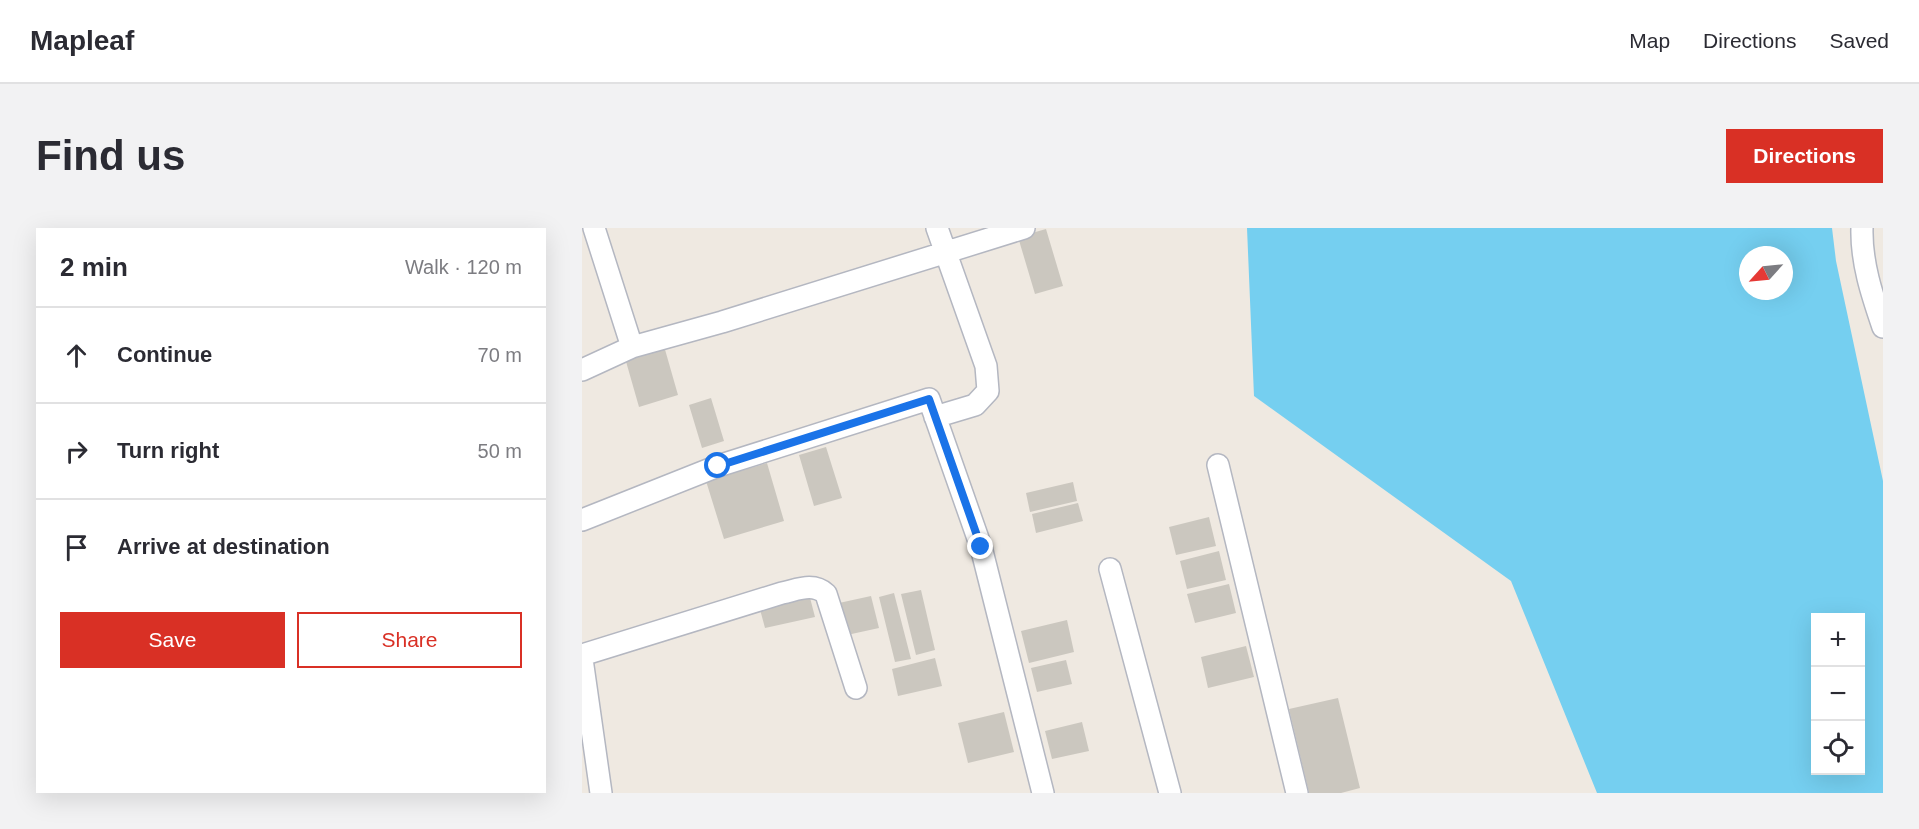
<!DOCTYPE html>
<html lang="en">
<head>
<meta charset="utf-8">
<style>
	:root { --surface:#fff; --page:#f2f2f3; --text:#2b2b33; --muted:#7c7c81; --line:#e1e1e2; --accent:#d93025 }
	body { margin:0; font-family:Arial,sans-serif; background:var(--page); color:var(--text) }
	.controls { position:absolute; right:18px; bottom:18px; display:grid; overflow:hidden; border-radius:0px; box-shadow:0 6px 24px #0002 }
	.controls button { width:54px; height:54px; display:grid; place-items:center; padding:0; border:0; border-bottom:2px solid var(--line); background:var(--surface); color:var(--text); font:30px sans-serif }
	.compass { position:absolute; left:1157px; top:18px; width:54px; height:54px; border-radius:50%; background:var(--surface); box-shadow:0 6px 24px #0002; rotate:243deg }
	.stop { position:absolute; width:18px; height:18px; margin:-14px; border:4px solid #1a73e8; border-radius:50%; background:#fff }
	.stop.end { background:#1a73e8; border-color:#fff; box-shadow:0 2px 6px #0008 }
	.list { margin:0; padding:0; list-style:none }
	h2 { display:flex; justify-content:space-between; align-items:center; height:78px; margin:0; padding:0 24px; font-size:26px }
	h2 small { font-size:20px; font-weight:400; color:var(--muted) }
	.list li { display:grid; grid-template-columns:39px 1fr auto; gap:18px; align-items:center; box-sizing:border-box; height:96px; padding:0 24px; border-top:2px solid var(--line) }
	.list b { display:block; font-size:22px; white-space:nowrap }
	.list em { font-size:20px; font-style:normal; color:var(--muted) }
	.actions { display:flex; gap:12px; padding:18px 24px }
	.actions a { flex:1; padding:14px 0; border:2px solid var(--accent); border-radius:0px; text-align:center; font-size:21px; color:var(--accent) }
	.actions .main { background:var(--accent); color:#fff }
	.icon { flex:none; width:33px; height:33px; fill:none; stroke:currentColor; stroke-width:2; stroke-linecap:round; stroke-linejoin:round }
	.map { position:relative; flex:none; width:1301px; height:565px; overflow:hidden; border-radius:0px }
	header { display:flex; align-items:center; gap:36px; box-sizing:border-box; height:84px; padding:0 30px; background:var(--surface); border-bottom:2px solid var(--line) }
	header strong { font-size:28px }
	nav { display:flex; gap:33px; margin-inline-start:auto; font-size:21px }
	.intro { display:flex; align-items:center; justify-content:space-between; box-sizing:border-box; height:144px; padding:0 36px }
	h1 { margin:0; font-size:42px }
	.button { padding:15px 27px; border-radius:0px; background:var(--accent); color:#fff; font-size:21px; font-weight:700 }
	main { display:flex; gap:36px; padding:0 36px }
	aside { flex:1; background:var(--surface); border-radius:0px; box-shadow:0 6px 24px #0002 }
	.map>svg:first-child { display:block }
	.water { fill:#75cff0; fill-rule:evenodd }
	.building { fill:#cbc7bf }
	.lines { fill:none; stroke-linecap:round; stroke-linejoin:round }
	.minor-casing { stroke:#b4b7c1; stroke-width:24 }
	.minor { stroke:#fff; stroke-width:21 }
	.route { stroke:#1a73e8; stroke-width:8 }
</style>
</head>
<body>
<header>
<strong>Mapleaf</strong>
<nav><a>Map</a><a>Directions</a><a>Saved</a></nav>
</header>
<div class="intro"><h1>Find us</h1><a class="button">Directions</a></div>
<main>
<aside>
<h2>2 min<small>Walk · 120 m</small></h2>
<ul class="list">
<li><svg class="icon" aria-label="ahead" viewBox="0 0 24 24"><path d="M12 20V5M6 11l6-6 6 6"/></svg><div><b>Continue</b></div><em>70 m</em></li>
<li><svg class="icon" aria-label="right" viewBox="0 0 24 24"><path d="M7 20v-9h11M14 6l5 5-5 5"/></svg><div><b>Turn right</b></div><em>50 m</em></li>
<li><svg class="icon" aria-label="arrive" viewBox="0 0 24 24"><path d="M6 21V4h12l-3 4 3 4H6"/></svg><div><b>Arrive at destination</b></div></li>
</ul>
<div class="actions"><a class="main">Save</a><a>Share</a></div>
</aside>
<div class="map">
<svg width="1301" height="565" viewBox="0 0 1301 565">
	<rect width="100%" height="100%" fill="#efe9e1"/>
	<path class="water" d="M665,0H1250L1254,33L1301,253V565H1015L929,353L672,168ZM1166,27H1202V63H1166ZM1234,389H1278V542H1234Z"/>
	<path class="building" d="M464,1L481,58L453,66L436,9Z
		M82,118L96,167L57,179L43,130Z
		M129,170L142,213L120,220L107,177Z
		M244,219L260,270L232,278L217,227Z
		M185,235L202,293L142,311L124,253Z
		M491,254L495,273L448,284L444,265Z
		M496,275L501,293L454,305L450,286Z
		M627,289L634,318L594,327L587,299Z
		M637,323L644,352L605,361L598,333Z
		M647,356L654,385L613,395L605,366Z
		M226,362L233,389L183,400L176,374Z
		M339,362L353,422L334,427L319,366Z
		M312,365L329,431L313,434L297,369Z
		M289,368L297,400L265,407L257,375Z
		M485,392L492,424L447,435L439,403Z
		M664,418L672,449L626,460L619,429Z
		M353,430L360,458L316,468L310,441Z
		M484,432L490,456L455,464L449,440Z
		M756,470L778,560L759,565H727L707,481Z
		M422,484L432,524L386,535L376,495Z
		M500,494L507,523L470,531L463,503Z"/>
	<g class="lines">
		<defs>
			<path id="minor" d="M12,0L50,119
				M1280,0C1279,34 1290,67 1301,99
				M0,142L50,119L140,94L442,0
				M353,189L393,177L406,163L404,138L355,0
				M636,237L715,565
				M0,292L136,238L347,171L399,319L461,565
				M528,341L588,565
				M0,427L200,365C215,362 231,354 244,366L274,460
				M0,431L19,565"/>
		</defs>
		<use href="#minor" class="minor-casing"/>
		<use href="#minor" class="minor"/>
	</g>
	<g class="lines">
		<path class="route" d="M136,238L347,171L399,319"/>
	</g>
</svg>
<div class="controls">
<button>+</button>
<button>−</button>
<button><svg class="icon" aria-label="locate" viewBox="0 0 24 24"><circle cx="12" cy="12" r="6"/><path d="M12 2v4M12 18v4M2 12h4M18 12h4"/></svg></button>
</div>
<svg class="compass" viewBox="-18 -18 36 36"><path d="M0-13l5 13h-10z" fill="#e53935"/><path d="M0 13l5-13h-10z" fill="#7c7c81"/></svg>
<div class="stop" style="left:136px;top:238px"></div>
<div class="stop end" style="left:399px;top:319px"></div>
</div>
</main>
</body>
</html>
